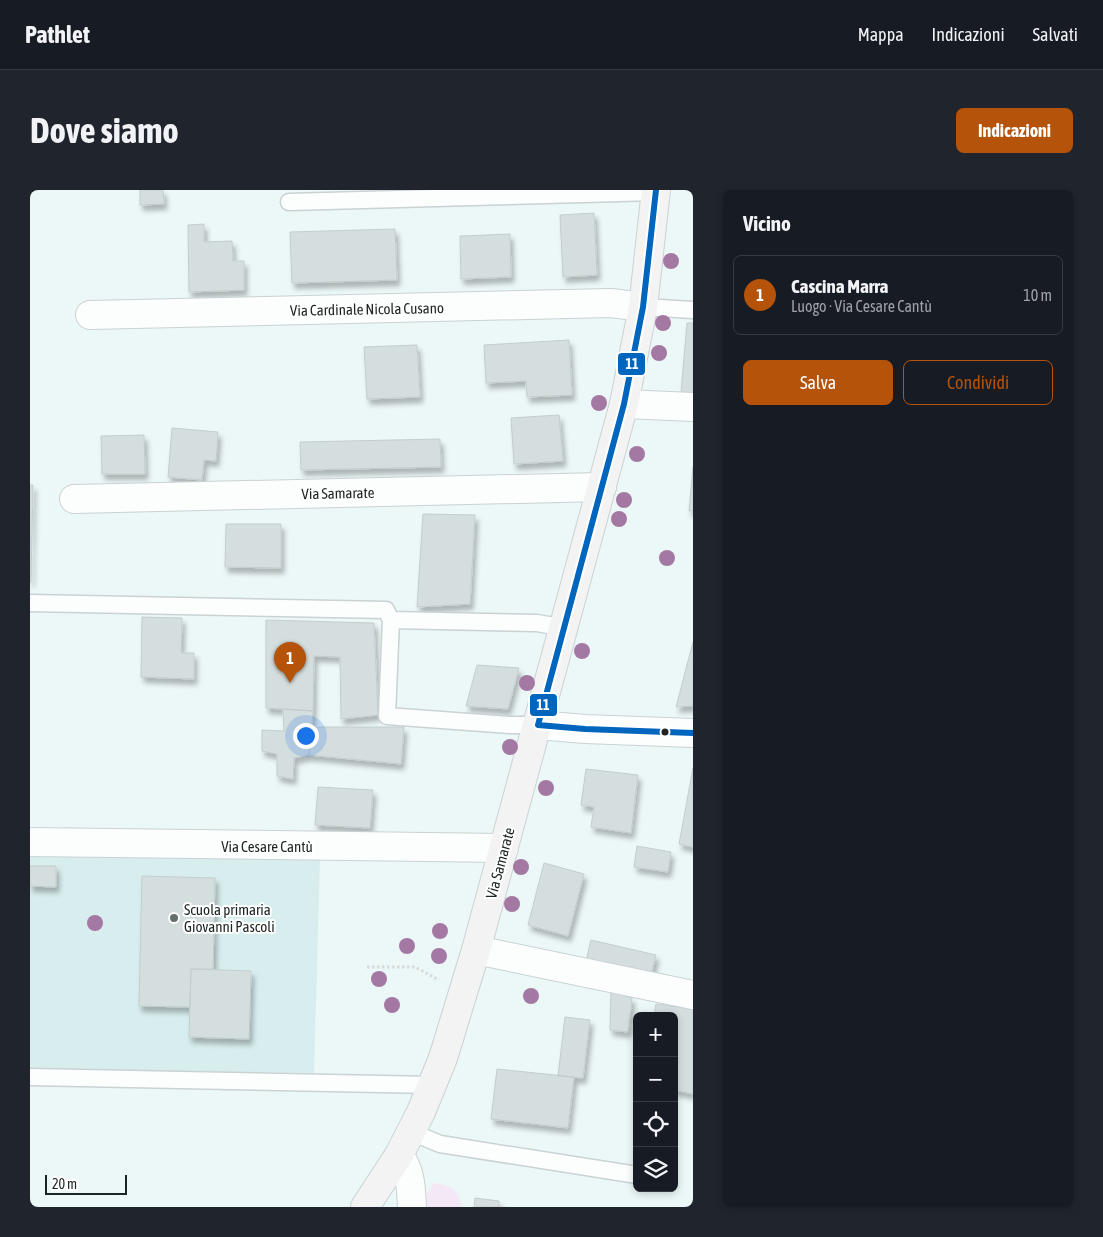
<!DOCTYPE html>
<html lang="it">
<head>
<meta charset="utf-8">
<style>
	:root { --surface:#171b24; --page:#20242c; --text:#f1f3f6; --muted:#9ea1a6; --line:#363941; --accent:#b45309 }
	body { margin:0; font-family:"Asap Condensed",sans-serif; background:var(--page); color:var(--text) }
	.controls { position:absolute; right:15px; bottom:15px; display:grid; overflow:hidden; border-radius:8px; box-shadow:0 2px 8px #0003 }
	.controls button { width:45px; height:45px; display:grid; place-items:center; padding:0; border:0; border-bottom:1px solid var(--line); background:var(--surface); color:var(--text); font:25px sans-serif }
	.scale { position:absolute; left:15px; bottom:12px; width:82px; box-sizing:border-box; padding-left:5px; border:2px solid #1d2424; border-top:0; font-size:14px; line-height:18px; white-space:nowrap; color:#1d2424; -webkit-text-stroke:4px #fff; paint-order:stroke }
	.you { position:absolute; left:275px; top:545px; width:18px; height:18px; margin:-12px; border:4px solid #fff; border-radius:50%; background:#1a73e8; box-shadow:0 0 0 8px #1a73e833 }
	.badge { display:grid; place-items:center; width:32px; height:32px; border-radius:50%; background:var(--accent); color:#fff; font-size:16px; font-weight:700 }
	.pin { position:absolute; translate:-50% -41px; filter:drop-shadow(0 1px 2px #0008) }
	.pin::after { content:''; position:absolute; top:26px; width:18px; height:15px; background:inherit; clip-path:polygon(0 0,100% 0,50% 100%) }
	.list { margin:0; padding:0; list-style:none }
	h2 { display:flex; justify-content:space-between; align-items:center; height:65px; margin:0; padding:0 20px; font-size:21px }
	h2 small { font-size:16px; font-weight:400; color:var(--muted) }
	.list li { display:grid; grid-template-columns:32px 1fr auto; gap:15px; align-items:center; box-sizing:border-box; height:80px; margin:0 10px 10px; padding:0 10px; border:1px solid var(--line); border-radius:8px }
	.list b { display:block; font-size:19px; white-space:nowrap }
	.list p { margin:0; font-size:16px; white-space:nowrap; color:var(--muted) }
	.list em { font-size:16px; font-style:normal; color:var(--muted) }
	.actions { display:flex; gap:10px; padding:15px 20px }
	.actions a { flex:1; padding:11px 0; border:1px solid var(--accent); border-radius:8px; text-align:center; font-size:18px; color:var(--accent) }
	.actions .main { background:var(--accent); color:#fff }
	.icon { flex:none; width:28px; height:28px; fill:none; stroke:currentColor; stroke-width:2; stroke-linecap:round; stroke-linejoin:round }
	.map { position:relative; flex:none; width:663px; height:1017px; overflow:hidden; border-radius:8px }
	header { display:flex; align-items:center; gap:30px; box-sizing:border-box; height:70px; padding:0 25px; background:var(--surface); border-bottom:1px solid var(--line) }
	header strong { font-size:24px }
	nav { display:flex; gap:28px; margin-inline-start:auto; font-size:18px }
	.intro { display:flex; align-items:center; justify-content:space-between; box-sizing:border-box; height:120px; padding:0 30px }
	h1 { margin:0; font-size:35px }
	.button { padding:12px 22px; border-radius:8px; background:var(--accent); color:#fff; font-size:18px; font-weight:700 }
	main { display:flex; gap:30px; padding:0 30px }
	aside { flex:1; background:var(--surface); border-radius:8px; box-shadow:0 2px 8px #0003 }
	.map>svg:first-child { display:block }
	.built { fill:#d8edee }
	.green { fill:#f5e8f6 }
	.building { fill:#d5dede; stroke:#c4cdcd; filter:url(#shadow) }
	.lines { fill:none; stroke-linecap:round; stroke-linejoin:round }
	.lane-casing { stroke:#cad2d3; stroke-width:19 }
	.street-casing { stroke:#cad2d3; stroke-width:30 }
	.secondary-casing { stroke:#cad2d3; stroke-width:30 }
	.path { stroke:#d8dada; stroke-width:3; stroke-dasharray:2.5 2.5; stroke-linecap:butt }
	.lane { stroke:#fcfefe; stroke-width:16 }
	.street { stroke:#fcfefe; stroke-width:28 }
	.secondary { stroke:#f4f3f4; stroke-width:28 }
	.bus-1-casing { stroke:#fff; stroke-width:10 }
	.bus-1 { stroke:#0065bd; stroke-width:6 }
	.tree { fill:#a379a3 }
	.bus-dot { fill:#1d2424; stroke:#fff; stroke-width:2 }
	.poi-dot { fill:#656e6e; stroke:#fff; stroke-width:2 }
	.labels { text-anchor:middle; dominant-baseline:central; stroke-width:4; stroke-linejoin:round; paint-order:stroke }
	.street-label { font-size:15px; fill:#1d2424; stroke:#fff }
	.poi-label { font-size:15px; fill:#1d2424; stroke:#fff; text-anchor:start }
	.line-badge { stroke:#fff; stroke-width:2 }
	.badge-label { font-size:14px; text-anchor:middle; font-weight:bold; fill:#fff }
</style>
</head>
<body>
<header>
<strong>Pathlet</strong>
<nav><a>Mappa</a><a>Indicazioni</a><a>Salvati</a></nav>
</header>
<div class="intro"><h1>Dove siamo</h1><a class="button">Indicazioni</a></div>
<main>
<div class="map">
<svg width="663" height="1017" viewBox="0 0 663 1017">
	<defs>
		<filter id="shadow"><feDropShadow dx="3" dy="5.5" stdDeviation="2.5" flood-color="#0004"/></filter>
	</defs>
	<rect width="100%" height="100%" fill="#ecf7f7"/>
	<path class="built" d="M0,666L290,669L284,883L0,879Z"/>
	<path class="green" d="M404,993C421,996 428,999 432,1017H397V1004Z"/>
	<path class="building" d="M110,0H133L134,14L110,15Z
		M564,23L567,85L533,87L530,25Z
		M174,34V52L202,51L203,71H214V100L159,102L158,35Z
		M365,39L367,90L262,93L260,42Z
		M480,44L481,87L431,89L430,46Z
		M657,133H663V203L651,202Z
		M539,150L542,205L497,207L496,191L456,193L454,155Z
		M387,155L390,207L337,209L334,157Z
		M529,225L533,271L484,274L481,228Z
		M142,238L188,242L186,271L174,270L172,290L138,287Z
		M114,245L115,284H72L71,246Z
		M410,249L411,277L271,280L270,252Z
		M663,277V321H659Z
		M0,295H3L1,392H0Z
		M393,324L445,325L440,414L387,417Z
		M196,334H251V378L195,377Z
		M112,427L152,428L151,463H164V489L111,487Z
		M236,430L344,433L348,525L311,529L310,467L284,466L283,521L236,518Z
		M663,452V516L646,517Z
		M447,475L489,478L478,519L436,516Z
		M253,519L283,521L279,565L264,568L263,589L247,586V564L232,561V540L254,541Z
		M281,537H374L371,574L279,565Z
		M663,578V657L649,654Z
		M556,579L608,585L601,643L561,637L564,617L551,615Z
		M288,597L343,600L340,638L285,635Z
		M607,656L641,662L638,682L604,677Z
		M514,673L554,684L538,746L498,735Z
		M0,676H26V697L0,696Z
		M112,686L185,688L183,779H161L160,817L109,816Z
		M561,750L626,765L621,785L556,771Z
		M161,779L221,781L219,849L159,847Z
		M581,801L602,808L598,842L580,840Z
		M626,814L663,819V904L644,900V826H624Z
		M535,827L560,830L553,888L528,886Z
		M467,879L544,887L538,938L461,929Z
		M445,1008L469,1011V1017H444Z"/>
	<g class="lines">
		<defs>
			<path id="lane" d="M259,12L626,2
				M613,117L663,120
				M0,413L356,420L361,430L507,433L535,438
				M361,430L357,526L480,535H508
				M0,887L402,895
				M381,942L410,954L607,985"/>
			<path id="street" d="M60,125L581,113L613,117
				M594,214L663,217
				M44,309L572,297
				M508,535L555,539L663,543
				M0,652L474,658
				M446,760L663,805
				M369,965C381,981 381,998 382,1017"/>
			<path id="secondary" d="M335,1017L369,965L391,922L413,868L446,760L594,214L613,117L626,0"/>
		</defs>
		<use href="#lane" class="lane-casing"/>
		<use href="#street" class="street-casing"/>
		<use href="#secondary" class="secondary-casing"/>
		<path class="path" d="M337,777H385L409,790"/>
		<use href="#lane" class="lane"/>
		<use href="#street" class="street"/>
		<use href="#secondary" class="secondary"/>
		<defs>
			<path id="bus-1" d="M626,0L613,117L594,214L508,535L555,539L663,543"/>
		</defs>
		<use href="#bus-1" class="bus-1-casing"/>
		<use href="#bus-1" class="bus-1"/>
	</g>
	<g class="tree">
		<circle cx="641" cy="71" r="8"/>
		<circle cx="633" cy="133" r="8"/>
		<circle cx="629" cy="163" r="8"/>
		<circle cx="569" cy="213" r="8"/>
		<circle cx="607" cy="264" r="8"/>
		<circle cx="594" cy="310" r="8"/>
		<circle cx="589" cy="329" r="8"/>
		<circle cx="637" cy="368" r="8"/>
		<circle cx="552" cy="461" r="8"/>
		<circle cx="497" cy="493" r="8"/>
		<circle cx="480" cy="557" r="8"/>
		<circle cx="516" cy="598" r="8"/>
		<circle cx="491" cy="677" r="8"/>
		<circle cx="482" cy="714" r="8"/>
		<circle cx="65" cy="733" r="8"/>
		<circle cx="410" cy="741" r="8"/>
		<circle cx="377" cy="756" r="8"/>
		<circle cx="409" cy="766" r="8"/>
		<circle cx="349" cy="789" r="8"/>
		<circle cx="501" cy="806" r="8"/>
		<circle cx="362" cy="815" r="8"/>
	</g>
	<circle class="bus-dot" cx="635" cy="542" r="4.5"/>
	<circle class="poi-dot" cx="144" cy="728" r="5"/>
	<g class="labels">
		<g class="street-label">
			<text transform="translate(337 119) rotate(-1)">Via Cardinale Nicola Cusano</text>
			<text transform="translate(308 303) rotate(-1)">Via Samarate</text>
			<text x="237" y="656">Via Cesare Cantù</text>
			<text transform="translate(470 673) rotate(-75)">Via Samarate</text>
		</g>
		<g class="poi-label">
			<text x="154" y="719">Scuola primaria<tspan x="154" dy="17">Giovanni Pascoli</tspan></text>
		</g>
	</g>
	<g class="line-badge">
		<rect x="587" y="162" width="29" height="24" rx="5" fill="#0065bd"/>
		<rect x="499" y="503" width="29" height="24" rx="5" fill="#0065bd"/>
	</g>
	<g class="badge-label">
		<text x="602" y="179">11</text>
		<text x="513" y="520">11</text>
	</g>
</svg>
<div class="controls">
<button>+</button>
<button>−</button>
<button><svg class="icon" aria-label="locate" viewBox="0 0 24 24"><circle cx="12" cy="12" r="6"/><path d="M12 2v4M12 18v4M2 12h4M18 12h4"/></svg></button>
<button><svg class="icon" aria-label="layers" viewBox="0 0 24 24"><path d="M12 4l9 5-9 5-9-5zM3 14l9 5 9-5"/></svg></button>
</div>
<div class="scale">20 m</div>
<div class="you"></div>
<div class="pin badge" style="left:260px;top:493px">1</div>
</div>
<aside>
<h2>Vicino<small></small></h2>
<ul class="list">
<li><span class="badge">1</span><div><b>Cascina Marra</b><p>Luogo · Via Cesare Cantù</p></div><em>10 m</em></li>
</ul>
<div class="actions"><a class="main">Salva</a><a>Condividi</a></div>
</aside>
</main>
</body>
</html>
